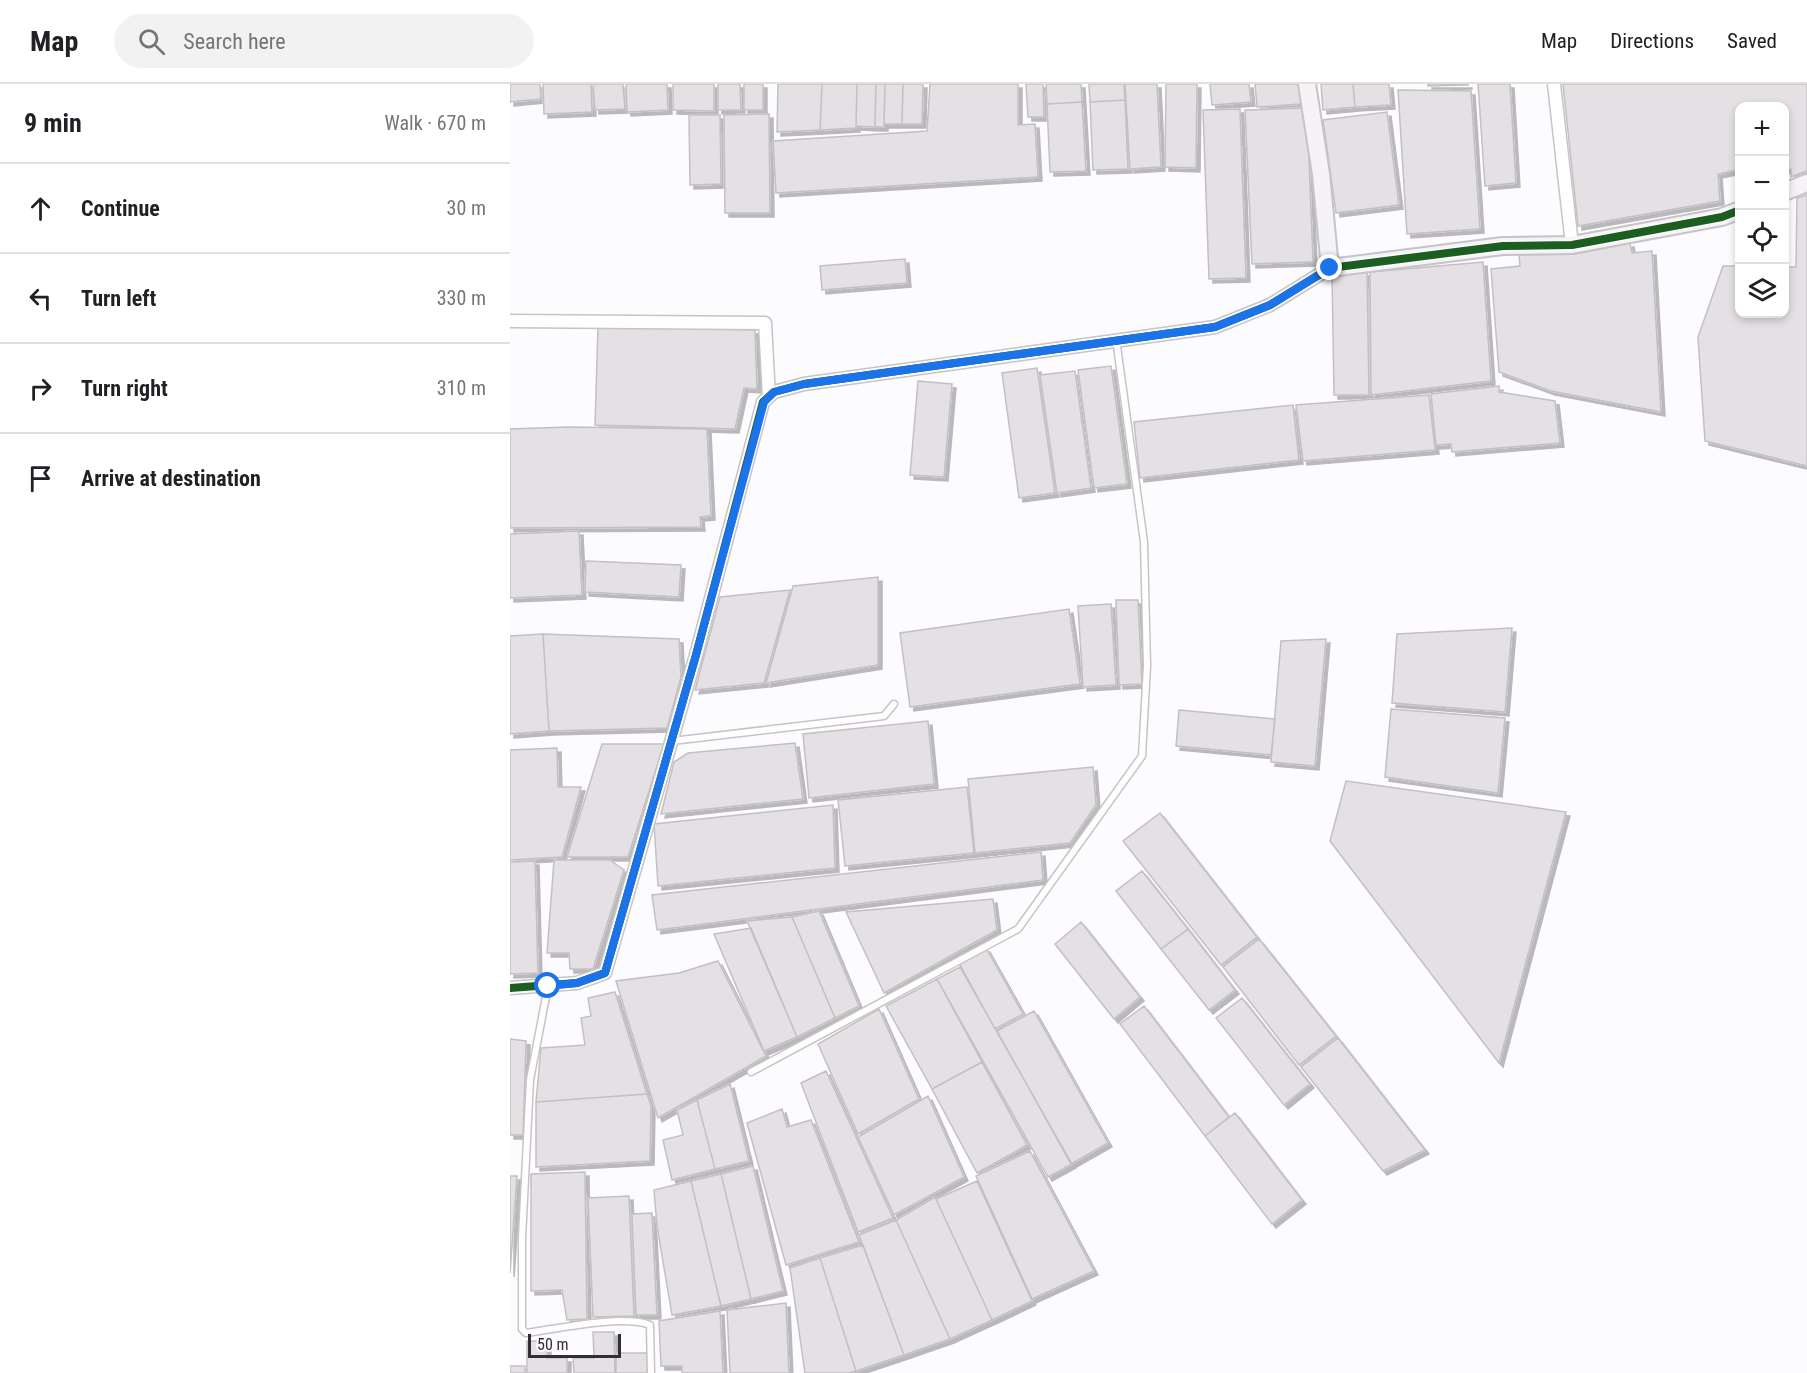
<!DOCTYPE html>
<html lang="en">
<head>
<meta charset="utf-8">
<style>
	:root { --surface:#fff; --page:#f2f2f2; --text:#202124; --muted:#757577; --line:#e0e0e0 }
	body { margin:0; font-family:"Roboto Condensed",sans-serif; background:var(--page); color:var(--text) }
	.controls { position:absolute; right:18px; top:18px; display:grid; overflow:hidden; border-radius:12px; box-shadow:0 3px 9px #0003 }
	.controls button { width:54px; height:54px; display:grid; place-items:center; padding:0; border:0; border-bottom:2px solid var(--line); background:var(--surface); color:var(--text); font:30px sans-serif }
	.scale { position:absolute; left:18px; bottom:15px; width:93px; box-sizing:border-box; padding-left:6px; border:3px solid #322d33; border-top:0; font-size:16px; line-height:21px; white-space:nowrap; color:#322d33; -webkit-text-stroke:4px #fdfafe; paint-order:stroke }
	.stop { position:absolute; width:18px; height:18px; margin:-14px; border:4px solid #1a73e8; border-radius:50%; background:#fff }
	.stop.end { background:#1a73e8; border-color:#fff; box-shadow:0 2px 6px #0008 }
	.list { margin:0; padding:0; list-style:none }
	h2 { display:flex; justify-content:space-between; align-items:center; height:78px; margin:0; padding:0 24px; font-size:26px }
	h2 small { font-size:20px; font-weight:400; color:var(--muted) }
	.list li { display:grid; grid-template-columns:39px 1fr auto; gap:18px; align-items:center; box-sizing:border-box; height:90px; padding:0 24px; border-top:2px solid var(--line) }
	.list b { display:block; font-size:22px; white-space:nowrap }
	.list em { font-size:20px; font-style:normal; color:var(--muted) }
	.icon { flex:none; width:33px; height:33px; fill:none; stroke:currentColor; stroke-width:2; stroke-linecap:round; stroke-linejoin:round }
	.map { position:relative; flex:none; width:1297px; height:1289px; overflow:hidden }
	header { display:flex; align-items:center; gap:36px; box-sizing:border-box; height:84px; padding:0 30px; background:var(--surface); border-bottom:2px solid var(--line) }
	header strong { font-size:28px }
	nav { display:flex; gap:33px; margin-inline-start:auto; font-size:21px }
	.search { width:420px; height:54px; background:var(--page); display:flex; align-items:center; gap:15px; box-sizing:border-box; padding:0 21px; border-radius:33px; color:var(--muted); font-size:22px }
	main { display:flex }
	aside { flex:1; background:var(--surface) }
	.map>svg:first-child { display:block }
	.building { fill:#e4e0e4; stroke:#c3c0c4; stroke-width:1.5; filter:url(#shadow) }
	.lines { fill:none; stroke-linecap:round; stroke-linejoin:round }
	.lane-casing { stroke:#c7c3c7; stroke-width:9 }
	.street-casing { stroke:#c7c3c7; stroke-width:15 }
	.secondary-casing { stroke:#c7c3c7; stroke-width:20 }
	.lane { stroke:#fffeff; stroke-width:6 }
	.street { stroke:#fffeff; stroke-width:12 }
	.secondary { stroke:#f5f3f5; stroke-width:16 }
	.cycleway-casing { stroke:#fdfafe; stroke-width:11 }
	.cycleway { stroke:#1b5e20; stroke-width:8 }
	.route { stroke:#1a73e8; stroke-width:8 }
</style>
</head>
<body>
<header>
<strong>Map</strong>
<div class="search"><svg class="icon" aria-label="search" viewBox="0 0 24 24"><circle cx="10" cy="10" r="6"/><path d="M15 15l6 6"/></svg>Search here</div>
<nav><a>Map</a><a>Directions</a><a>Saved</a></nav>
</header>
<main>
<aside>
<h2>9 min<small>Walk · 670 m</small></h2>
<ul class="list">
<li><svg class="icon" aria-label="ahead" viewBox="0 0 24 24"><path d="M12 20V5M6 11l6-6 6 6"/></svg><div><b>Continue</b></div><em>30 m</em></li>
<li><svg class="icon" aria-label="left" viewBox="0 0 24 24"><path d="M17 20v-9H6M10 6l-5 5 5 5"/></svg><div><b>Turn left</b></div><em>330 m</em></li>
<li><svg class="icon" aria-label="right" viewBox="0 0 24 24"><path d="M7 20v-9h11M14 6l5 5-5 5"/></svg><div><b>Turn right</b></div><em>310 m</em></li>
<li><svg class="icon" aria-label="arrive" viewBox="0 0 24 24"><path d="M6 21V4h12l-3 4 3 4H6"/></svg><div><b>Arrive at destination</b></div></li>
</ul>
</aside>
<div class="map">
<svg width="1297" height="1289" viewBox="0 0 1297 1289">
	<defs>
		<filter id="shadow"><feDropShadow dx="4" dy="4" stdDeviation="0" flood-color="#0004"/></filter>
	</defs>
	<rect width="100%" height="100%" fill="#fcfbfd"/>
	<path class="building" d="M0,0H30L31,15L0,18Z
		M33,0H81L82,28L34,30Z
		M83,0H113L115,25L85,26Z
		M116,0H157L158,26L117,28Z
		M163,0H204V27L163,26Z
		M208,0H230L231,26H208Z
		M234,0H253V26H234Z
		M268,0H312L310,46L267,48Z
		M312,0H347L346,44L310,46Z
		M347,0H366L365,43L346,42Z
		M366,0H375L374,43H365Z
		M375,0H393L392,40H374Z
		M393,0H413L412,40H392Z
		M420,0H508V41L525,40L528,93L266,109L263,57L417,47Z
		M516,0H533L534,33H518Z
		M536,0H571L572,18L537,20Z
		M579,0H614L615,16L580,18Z
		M615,0H647L651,83L620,85Z
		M656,0H687L686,84L655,83Z
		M700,0H739L741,18L702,21Z
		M745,0H790L791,20L747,23Z
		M811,0H843L845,23L813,26Z
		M843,0H879L881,21L845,23Z
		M918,0H958V1L918,2Z
		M968,0H1000L1006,99L975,102Z
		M1053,0H1297V87L1281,93V85L1274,86V22H1230V91L1227,86L1208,90L1210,117L1068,142Z
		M888,6L961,7L970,145L897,150Z
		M615,16L618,85L583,86L580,18Z
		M572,18L576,87L540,88L537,20Z
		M797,24L803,178L742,180L735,26Z
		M730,25L736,194L699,195L693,26Z
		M877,28L889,121L826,129L813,36Z
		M259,30L260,129H215L214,31Z
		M179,31H210L211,100L180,101Z
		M1297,111V382L1195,357L1188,253L1213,182H1230V230H1274V183H1286L1287,114Z
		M1120,159L1122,169L1142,167L1151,328L1041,307L989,288L981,185L1010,182L1009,171L1065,170Z
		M395,175L397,199L312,206L310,182Z
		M973,178L981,297L861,311L860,188Z
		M857,188L859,311H824L822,189Z
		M88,242L245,246L247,305L234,304L225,345L85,341Z
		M601,282L617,400L584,404L568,286Z
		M527,284L545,409L509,414L492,289Z
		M565,287L581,404L547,409L530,291Z
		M408,297L442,300L434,393L400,391Z
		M989,302V308L1045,317L1050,359L942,368L941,360L926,361L921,310Z
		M919,311L925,366L793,377L786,321Z
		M783,321L789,376L630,394L624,338Z
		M58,343L197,345L201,432L190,433L191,443L0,444V345Z
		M69,447L72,511L0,514V450Z
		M76,477L171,481L169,513L75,508Z
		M368,493V581L256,599L283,502Z
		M280,506L254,599L185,606L210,513Z
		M606,516H628L632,600L609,601Z
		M601,520L606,601L573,603L568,522Z
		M559,525L570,600L400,623L390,549Z
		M1002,544L995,628L882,619L887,550Z
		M33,550L169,555L171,593L157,644L39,647Z
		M33,550L39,647L0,650V552Z
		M816,555L805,682L761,678L771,557Z
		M881,625L995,634L988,709L875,693Z
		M669,626L765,635L761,671L666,662Z
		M418,637L424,700L299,714L293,650Z
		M285,659L293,715L151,730L164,678L178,669Z
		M92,660H154L118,773H57Z
		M47,664L48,703H71L52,773L0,776V666Z
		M583,683L586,721L560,759L465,769L458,695Z
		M836,697L1056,728L989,979L820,757Z
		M457,703L464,769L335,782L328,716Z
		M323,721L325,784L148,802L144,740Z
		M650,729L747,853L711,881L613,757Z
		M531,768L533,796L147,846L142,811Z
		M44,776H100L114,786L83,885H60L59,869H37Z
		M25,777L28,889L0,890V778Z
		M632,787L678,845L651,865L606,807Z
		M483,815L487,846L374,909L336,828Z
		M309,827L349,922L325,934L282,833Z
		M282,833L325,934L287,953L237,837Z
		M571,838L630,913L604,935L545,860Z
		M241,844L287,953L254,967L204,850Z
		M678,845L725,906L699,926L651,865Z
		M749,855L826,952L789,981L713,883Z
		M476,864L513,930L485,945L449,879Z
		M208,877L256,972L148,1034L106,897L169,889Z
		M450,883L562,1080L538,1093L427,895Z
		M427,895L472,978L422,1005L376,922Z
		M105,908L137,1010L26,1018L31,964L75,961L71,934L81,932L78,914Z
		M732,914L800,1000L774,1021L706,934Z
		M634,922L719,1033L695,1052L610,940Z
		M369,925L409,1015L348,1050L308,960Z
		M524,927L598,1059L561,1080L487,947Z
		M828,954L915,1066L873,1087L791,983Z
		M0,955L16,957L13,1051H0Z
		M472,978L517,1061L467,1089L422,1005Z
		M316,987L383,1134L348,1148L291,999Z
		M220,1000L239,1077L205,1085L187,1016Z
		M137,1010L141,1022L140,1077L26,1083V1018Z
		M418,1012L454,1093L384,1131L348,1053Z
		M187,1016L205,1085L162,1096L153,1056L173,1051L167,1026Z
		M272,1025L277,1043L301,1036L349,1158L276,1181L237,1039Z
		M725,1029L792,1116L762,1140L695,1052Z
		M520,1067L584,1187L522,1215L466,1092Z
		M243,1082L273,1207L241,1215L211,1090Z
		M75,1088L77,1235L57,1236L52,1206L21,1207V1090Z
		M211,1090L241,1215L211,1222L181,1097Z
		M0,1092H7L0,1189Z
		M181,1097L211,1222L162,1231L147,1142L144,1106Z
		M467,1097L522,1217L482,1236L426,1115Z
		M119,1112L124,1232L83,1233L78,1114Z
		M425,1113L482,1236L440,1255L386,1136Z
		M142,1129L147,1231H126L122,1130Z
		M386,1136L440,1255L394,1271L349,1151Z
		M353,1161L394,1271L346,1287L310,1174Z
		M310,1174L346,1287L339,1289H295L280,1184Z
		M276,1219L279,1289H220L217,1226Z
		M210,1227L213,1289H172V1282H151L149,1237Z
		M83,1248H104L105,1289H64L63,1274H84Z
		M17,1257H37V1274H57V1289H17Z
		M106,1269H137V1289H106Z
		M0,1282H15V1289H0Z"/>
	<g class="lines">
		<defs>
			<path id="lane" d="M162,657L374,632L384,620
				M38,902L20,996L12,1154V1245L16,1249C46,1245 113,1230 140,1241L141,1289
				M241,988L508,845L632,672L637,582L634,458L606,255"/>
			<path id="street" d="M1044,0L1062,161
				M0,237L255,239L259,313
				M0,904L67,899L95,889L186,571L253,318L264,308L294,300L705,243L760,221L820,184"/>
			<path id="secondary" d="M797,0L811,90L820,184L993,162L1062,161L1212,133L1230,126
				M1274,108L1297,99"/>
		</defs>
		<use href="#lane" class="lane-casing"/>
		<use href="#street" class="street-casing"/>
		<use href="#secondary" class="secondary-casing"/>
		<use href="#lane" class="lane"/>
		<use href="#street" class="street"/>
		<use href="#secondary" class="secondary"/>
		<defs>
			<path id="cycleway" d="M0,904L67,899L95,889L186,571L253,318L264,308L294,300L705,243L760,221L820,184L993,162L1062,161L1212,133L1230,126"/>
		</defs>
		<use href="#cycleway" class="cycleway-casing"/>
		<use href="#cycleway" class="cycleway"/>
	</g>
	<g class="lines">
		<path class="route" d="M38,902L67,899L95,889L186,571L254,318L264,308L294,300L705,243L760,221L820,184"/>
	</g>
</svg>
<div class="controls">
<button>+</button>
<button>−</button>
<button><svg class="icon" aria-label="locate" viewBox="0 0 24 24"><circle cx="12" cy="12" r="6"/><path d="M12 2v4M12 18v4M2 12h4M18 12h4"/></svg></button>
<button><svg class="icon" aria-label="layers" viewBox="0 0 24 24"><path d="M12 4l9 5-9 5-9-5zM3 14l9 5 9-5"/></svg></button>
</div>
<div class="scale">50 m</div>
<div class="stop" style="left:38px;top:902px"></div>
<div class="stop end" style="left:820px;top:184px"></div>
</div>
</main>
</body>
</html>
